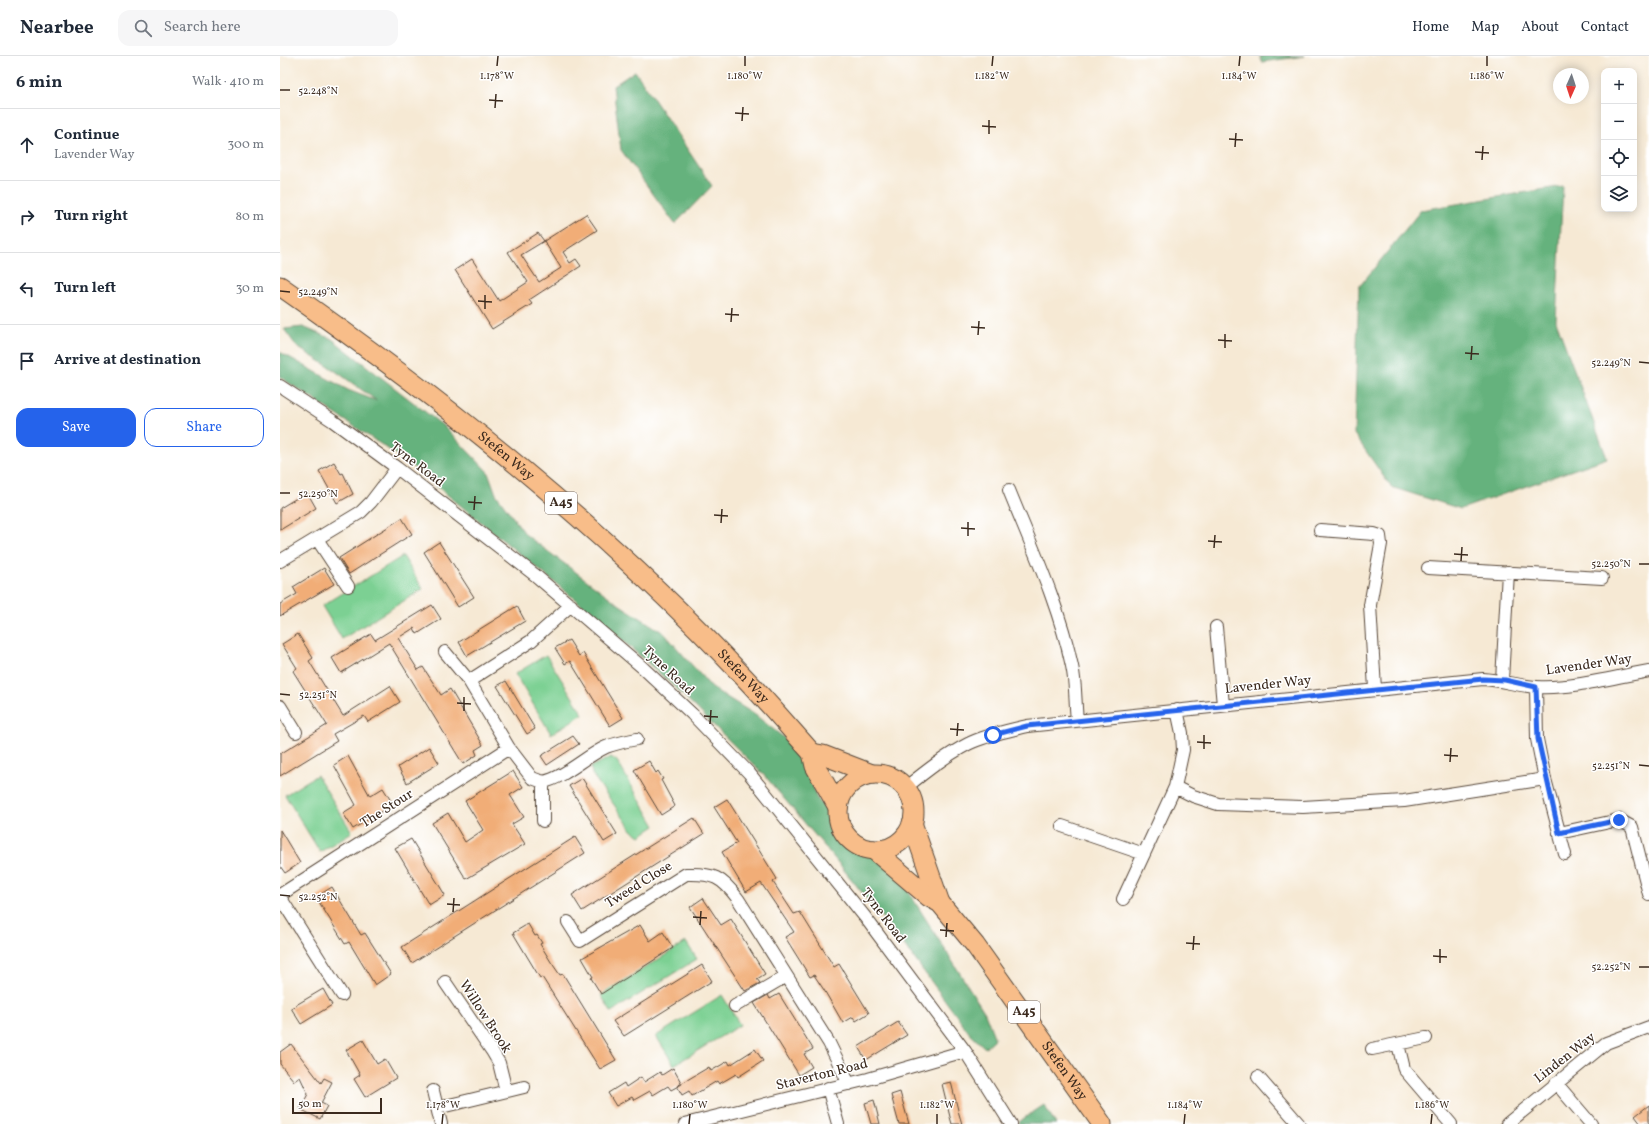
<!DOCTYPE html>
<html lang="en">
<head>
<meta charset="utf-8">
<style>
	:root { --surface:#fff; --page:#f6f6f7; --text:#1f2937; --muted:#747a83; --line:#e0e1e3; --accent:#2563eb }
	body { margin:0; font-family:Vollkorn,serif; background:var(--page); color:var(--text) }
	.controls { position:absolute; right:12px; top:12px; display:grid; overflow:hidden; border-radius:8px; box-shadow:0 2px 10px #0003 }
	.controls button { width:36px; height:36px; display:grid; place-items:center; padding:0; border:0; border-bottom:1px solid var(--line); background:var(--surface); color:var(--text); font:20px sans-serif }
	.compass { position:absolute; left:1273px; top:12px; width:36px; height:36px; border-radius:50%; background:var(--surface); box-shadow:0 2px 10px #0003; rotate:183deg }
	.scale { position:absolute; left:12px; bottom:10px; width:90px; box-sizing:border-box; padding-left:4px; border:2px solid #3b2a1e; border-top:0; font-size:11px; line-height:14px; white-space:nowrap; color:#3b2a1e; -webkit-text-stroke:3px #fff; paint-order:stroke }
	.stop { position:absolute; width:12px; height:12px; margin:-9px; border:3px solid #2563eb; border-radius:50%; background:#fff }
	.stop.end { background:#2563eb; border-color:#fff; box-shadow:0 1px 4px #0008 }
	.list { margin:0; padding:0; list-style:none }
	h2 { display:flex; justify-content:space-between; align-items:center; height:52px; margin:0; padding:0 16px; font-size:17px }
	h2 small { font-size:13px; font-weight:400; color:var(--muted) }
	.list li { display:grid; grid-template-columns:26px 1fr auto; gap:12px; align-items:center; box-sizing:border-box; height:72px; padding:0 16px; border-top:1px solid var(--line) }
	.list b { display:block; font-size:15px; white-space:nowrap }
	.list p { margin:0; font-size:13px; white-space:nowrap; color:var(--muted) }
	.list em { font-size:13px; font-style:normal; color:var(--muted) }
	.actions { display:flex; gap:8px; padding:12px 16px }
	.actions a { flex:1; padding:9px 0; border:1px solid var(--accent); border-radius:12px; text-align:center; font-size:14px; color:var(--accent) }
	.actions .main { background:var(--accent); color:#fff }
	.icon { flex:none; width:22px; height:22px; fill:none; stroke:currentColor; stroke-width:2; stroke-linecap:round; stroke-linejoin:round }
	.map { position:relative; flex:none; width:1369px; height:1068px; overflow:hidden }
	header { display:flex; align-items:center; gap:24px; box-sizing:border-box; height:56px; padding:0 20px; background:var(--surface); border-bottom:1px solid var(--line) }
	header strong { font-size:19px }
	nav { display:flex; gap:22px; margin-inline-start:auto; font-size:14px }
	.search { width:280px; height:36px; background:var(--page); display:flex; align-items:center; gap:10px; box-sizing:border-box; padding:0 14px; border-radius:12px; color:var(--muted); font-size:15px }
	main { display:flex }
	aside { flex:1; background:var(--surface) }
	.map>svg:first-child { display:block }
	.green { fill:#7cd093; stroke:#5c7d58 }
	.forest { fill:#65b27d; stroke:#506e4e }
	.building { fill:#f1ad77; fill-rule:evenodd }
	.lines { fill:none; stroke-linecap:round; stroke-linejoin:round }
	.minor-casing { stroke:#574739; stroke-width:14 }
	.trunk-casing { stroke:#574739; stroke-width:21 }
	.minor { stroke:#fff; stroke-width:12 }
	.trunk { stroke:#f8bd89; stroke-width:19 }
	.route { stroke:#2563eb; stroke-width:5 }
	.ticks { fill:none; stroke:#3b2a1e; stroke-width:1.5 }
	.labels { text-anchor:middle; dominant-baseline:central; stroke-width:3; stroke-linejoin:round; paint-order:stroke }
	.shield { fill:#fff; stroke:#766a62; stroke-width:1 }
	.shield-label { font-size:13px; font-weight:bold; fill:#3b2a1e }
	.street-label { font-size:14px; fill:#3b2a1e; stroke:#fff }
	.ticks-label { font-size:10px; text-anchor:middle; fill:#3b2a1e; stroke:#fff; stroke-width:3; stroke-linejoin:round; paint-order:stroke }
</style>
</head>
<body>
<header>
<strong>Nearbee</strong>
<div class="search"><svg class="icon" aria-label="search" viewBox="0 0 24 24"><circle cx="10" cy="10" r="6"/><path d="M15 15l6 6"/></svg>Search here</div>
<nav><a>Home</a><a>Map</a><a>About</a><a>Contact</a></nav>
</header>
<main>
<aside>
<h2>6 min<small>Walk · 410 m</small></h2>
<ul class="list">
<li><svg class="icon" aria-label="ahead" viewBox="0 0 24 24"><path d="M12 20V5M6 11l6-6 6 6"/></svg><div><b>Continue</b><p>Lavender Way</p></div><em>300 m</em></li>
<li><svg class="icon" aria-label="right" viewBox="0 0 24 24"><path d="M7 20v-9h11M14 6l5 5-5 5"/></svg><div><b>Turn right</b></div><em>80 m</em></li>
<li><svg class="icon" aria-label="left" viewBox="0 0 24 24"><path d="M17 20v-9H6M10 6l-5 5 5 5"/></svg><div><b>Turn left</b></div><em>30 m</em></li>
<li><svg class="icon" aria-label="arrive" viewBox="0 0 24 24"><path d="M6 21V4h12l-3 4 3 4H6"/></svg><div><b>Arrive at destination</b></div></li>
</ul>
<div class="actions"><a class="main">Save</a><a>Share</a></div>
</aside>
<div class="map">
<svg width="1369" height="1068" viewBox="0 0 1369 1068">
	<rect width="100%" height="100%" fill="#fff"/>
	<filter id="ink" filterUnits="userSpaceOnUse"><feTurbulence type="fractalNoise" baseFrequency=".025" numOctaves="2"/><feDisplacementMap in="SourceGraphic" scale="8" xChannelSelector="R" yChannelSelector="G"/><feConvolveMatrix kernelMatrix="1 2 1 2 8 2 1 2 1" color-interpolation-filters="sRGB"/></filter>
	<filter id="wash" filterUnits="userSpaceOnUse"><feTurbulence type="fractalNoise" baseFrequency=".012" numOctaves="4" result="noise"/><feDisplacementMap in="SourceGraphic" scale="16" xChannelSelector="R" yChannelSelector="G"/><feGaussianBlur stdDeviation="0.9" result="paint"/><feColorMatrix in="noise" values="0 0 0 0 0 0 0 0 0 0 0 0 0 0 0 0 0 1.4 0 .05"/><feComposite in="paint" operator="in"/></filter>
	<g filter="url(#wash)">
		<rect width="100%" height="100%" fill="#f6e9d4"/>
		<path class="green" d="M123,500L143,533L62,583L42,550Z
			M266,599L303,658L271,678L235,618Z
			M331,701L337,705L375,770L360,780L352,774L312,718L311,711Z
			M37,719L72,776L40,796L5,739Z
			M406,886L417,903L331,956L321,939Z
			M442,939L460,969L394,1009L376,980Z"/>
		<path class="forest" d="M980,0H1025L982,6Z
			M355,15L432,130L395,168L341,94L333,30Z
			M1283,130L1276,265L1327,402L1181,453L1111,431L1074,378L1079,231L1141,154Z
			M23,271L52,283L166,372L208,416L216,438L246,479L340,549L384,577L432,632L474,658L517,692L527,707L536,741L578,793L606,800L705,957L715,983L705,992L690,978L622,886L551,798L484,719L395,631L307,553L126,405L0,321V296L68,334L97,345L54,314L17,291L4,273Z
			M764,1049L776,1068H739L738,1066Z"/>
		<g id="blocks">
			<path class="building" d="M306,158L317,174L283,196L290,207L296,203L301,210L249,244L252,248L212,273L175,214L192,203L219,245L248,226L228,196L258,177L264,185ZM264,185L281,212L259,226L241,199Z
				M54,406L61,418L63,417L73,438L57,447L39,415Z
				M27,436L36,452L0,474V452Z
				M122,462L132,478L69,518L59,502Z
				M159,486L194,541L178,551L144,496Z
				M44,512L54,528L0,560V548L17,538L13,531Z
				M152,549L161,563L137,578L134,572L118,582L138,614L143,611L161,639L170,633L203,689L195,694L197,699L183,708L109,587L61,617L52,602L91,578L95,584Z
				M237,550L245,565L187,600L179,586Z
				M18,578L33,602L29,605L63,660L110,630L120,646L88,666L84,660L53,678L57,685L0,720V698L47,669L13,615L17,612L2,588Z
				M289,584L299,600L303,597L343,662L330,670L290,605L285,608L275,592Z
				M226,625L255,673L247,678L217,630Z
				M293,680L299,688L267,709L261,700Z
				M149,691L159,707L127,727L118,711Z
				M68,700L90,740L103,732L113,748L73,773L63,757L76,749L54,709Z
				M369,705L376,717L378,715L383,723L381,724L395,750L381,759L354,714Z
				M233,715L243,731L230,739L244,761L232,768L245,788L186,823L152,767L168,757L185,786L203,774L185,745Z
				M302,722L337,778L324,786L289,730Z
				M447,743L497,823L493,826L514,858L520,856L554,911L559,908L589,957L576,965L573,961L563,967L544,934L534,919L530,921L505,881L514,876L481,827L466,836L442,796L457,787L434,751Z
				M414,762L424,778L302,855L292,839Z
				M0,774L20,807L5,817L0,810Z
				M295,781L305,797L132,907L122,891Z
				M131,783L165,839L149,849L115,792Z
				M52,831L81,879L85,877L111,918L95,929L69,886L65,888L36,841Z
				M423,842L441,869L451,863L485,918L477,923L480,927L465,935L410,851Z
				M248,868L255,880L257,879L262,887L260,888L271,906L280,919L283,918L336,1004L320,1013L262,921L260,922L233,877Z
				M360,869L370,885L383,876L393,892L321,938L311,922L313,921L302,902Z
				M422,909L432,925L344,980L333,965Z
				M43,933L52,949L21,968L11,952Z
				M499,938L533,993L524,998L532,1011L519,1019L474,947L488,939L490,943Z
				M618,966L627,979L586,1004L578,991Z
				M83,984L97,1008L105,1003L116,1022L85,1041L74,1023L80,1019L66,994Z
				M11,988L41,1027L44,1022L52,1026L41,1047L47,1050L40,1063L20,1053L28,1038L20,1021L14,1025L0,1008V996Z
				M475,993L483,1005L458,1021L456,1018L439,1028L437,1025L412,1040L409,1035L402,1039L397,1030L429,1011L431,1015L448,1005L450,1009Z
				M393,1012L402,1028L391,1034L388,1030L373,1039L370,1035L354,1044L352,1041L336,1050L328,1037L344,1027L346,1031L361,1021L364,1026L380,1016L382,1019Z
				M671,1026L679,1058L682,1068H672L670,1061L662,1028Z
				M620,1036L629,1068H619L611,1039Z
				M594,1044L600,1068H591L585,1047Z
				M1369,1049V1068H1361L1355,1060Z"/>
		</g>
	</g>
	<g filter="url(#ink)">
		<use href="#blocks" fill-opacity="0" stroke="#574739" stroke-width="1"/>
		<g class="lines">
			<defs>
				<path id="minor" d="M0,330L53,365L117,412L255,519L362,611L412,658L469,717L585,861L685,995L731,1068
					M729,434C752,491 779,549 792,610C796,627 795,647 797,664
					M1040,474L1094,478L1100,480L1101,488L1090,549L1095,633
					M37,483L68,530
					M0,505L81,456L91,446L117,412
					M1148,512L1322,522
					M936,571L943,649
					M165,596L189,625L229,692L252,722L263,726V765
					M1222,624L1228,516
					M189,625L251,585L291,549
					M1256,631L1257,683L1265,723L1285,798
					M0,650L16,676
					M263,726C284,722 306,700 326,691C336,687 347,685 357,683
					M895,731L913,740L938,748L1023,751L1124,745L1265,723
					M625,732C645,716 665,700 688,688C706,679 727,675 747,670L1203,623C1221,624 1239,630 1257,631C1292,633 1334,621 1369,615
					M782,770L864,798
					M1279,777L1339,764L1352,771L1369,838
					M0,839L229,692
					M0,841L62,939
					M843,843L895,731L903,694L902,677L897,654
					M288,866L300,885L406,818C433,817 442,821 458,843L549,987L569,1028
					M165,926L212,995L219,1007L226,1035
					M455,950L506,920
					M1118,988L1124,1013L1171,1068
					M1092,993L1146,982
					M978,1021L1019,1068
					M1276,1027L1311,1068
					M548,1032L558,1068
					M153,1035L161,1068
					M157,1052L244,1031
					M405,1068L588,1023L685,995
					M1227,1068L1326,987L1369,971"/>
				<g id="trunk">
					<path id="s1" d="M0,230C165,345 323,471 461,618C485,643 508,670 532,697L535,710L558,751"/>
					<path d="M532,697L543,699L592,718"/>
					<circle cx="596" cy="756" r="38"/>
					<path d="M632,767L660,847"/>
					<path id="s2" d="M594,794L649,841L660,847L695,889L822,1068"/>
				</g>
			</defs>
			<use href="#minor" class="minor-casing"/>
			<use href="#trunk" class="trunk-casing"/>
			<use href="#minor" class="minor"/>
			<use href="#trunk" class="trunk"/>
		</g>
	</g>
	<g class="lines" filter="url(#ink)">
		<path class="route" d="M713,679L747,670L1203,623L1225,624L1256,631L1258,683L1279,777L1339,764"/>
	</g>
	<path class="ticks" d="M217,10L218,0M465,10V0M712,10L713,0M959,10L960,0M1207,10V0M0,34H10M209,44L223,45M215,52L216,38M455,57L469,58M462,65L463,51M702,70L716,71M709,78V64M949,83L963,84M955,91L956,77M1195,96L1209,97M1202,104L1203,90M0,235L10,236M198,245L212,246M205,253V239M445,258L459,259M451,266L452,252M691,271L705,272M698,279L699,265M938,284L952,285M945,292V278M1185,297L1199,298M1191,304L1192,290M1359,306L1369,307M0,437H10M188,446L202,447M194,454L195,440M434,459L448,460M441,467L442,453M681,472L695,473M688,480V466M928,485L942,486M934,492L935,479M1174,498L1188,499M1181,505L1182,491M1359,508H1369M0,638L10,639M177,647L191,648M184,655V641M424,660L438,661M430,668L431,654M670,673L684,674M677,680L678,667M917,686L931,687M924,693V679M1164,699L1178,700M1170,706L1171,692M1359,709L1369,710M0,839L10,840M167,848L180,849M173,856L174,842M413,861L427,862M420,869L421,855M660,874L674,875M666,881L667,867M906,887L920,888M913,894L914,880M1153,900L1167,901M1160,907V893M1359,911H1369M162,1068L163,1058M409,1068L410,1058M657,1068V1058M904,1068L905,1058M1151,1068L1152,1058"/>
	<g class="labels">
		<g class="shield">
			<rect x="265" y="436" width="32" height="22" rx="3"/>
			<rect x="728" y="945" width="32" height="22" rx="3"/>
		</g>
		<g class="shield-label">
			<text x="281" y="447">A45</text>
			<text x="744" y="956">A45</text>
		</g>
		<g class="street-label">
			<text stroke="none"><textPath href="#s1" startOffset="283">Stefen Way</textPath></text>
			<text transform="translate(137 409) rotate(37)">Tyne Road</text>
			<text transform="translate(1309 609) rotate(-8)">Lavender Way</text>
			<text transform="translate(388 615) rotate(43)">Tyne Road</text>
			<text stroke="none"><textPath href="#s1" startOffset="607">Stefen Way</textPath></text>
			<text transform="translate(988 629) rotate(-6)">Lavender Way</text>
			<text transform="translate(107 753) rotate(-33)">The Stour</text>
			<text transform="translate(359 829) rotate(-32)">Tweed Close</text>
			<text transform="translate(603 860) rotate(53)">Tyne Road</text>
			<text transform="translate(205 961) rotate(57)">Willow Brook</text>
			<text transform="translate(1285 1002) rotate(-38)">Linden Way</text>
			<text stroke="none"><textPath href="#s2" startOffset="294">Stefen Way</textPath></text>
			<text transform="translate(542 1019) rotate(-14)">Staverton Road</text>
		</g>
	</g>
	<g class="ticks-label">
		<text x="217" y="23">1.178°W</text>
		<text x="465" y="23">1.180°W</text>
		<text x="712" y="23">1.182°W</text>
		<text x="959" y="23">1.184°W</text>
		<text x="1207" y="23">1.186°W</text>
		<text x="38" y="38">52.248°N</text>
		<text x="38" y="239">52.249°N</text>
		<text x="1331" y="310">52.249°N</text>
		<text x="38" y="441">52.250°N</text>
		<text x="1331" y="511">52.250°N</text>
		<text x="38" y="642">52.251°N</text>
		<text x="1331" y="713">52.251°N</text>
		<text x="38" y="844">52.252°N</text>
		<text x="1331" y="914">52.252°N</text>
		<text x="163" y="1052">1.178°W</text>
		<text x="410" y="1052">1.180°W</text>
		<text x="657" y="1052">1.182°W</text>
		<text x="905" y="1052">1.184°W</text>
		<text x="1152" y="1052">1.186°W</text>
	</g>
</svg>
<div class="controls">
<button>+</button>
<button>−</button>
<button><svg class="icon" aria-label="locate" viewBox="0 0 24 24"><circle cx="12" cy="12" r="6"/><path d="M12 2v4M12 18v4M2 12h4M18 12h4"/></svg></button>
<button><svg class="icon" aria-label="layers" viewBox="0 0 24 24"><path d="M12 4l9 5-9 5-9-5zM3 14l9 5 9-5"/></svg></button>
</div>
<svg class="compass" viewBox="-18 -18 36 36"><path d="M0-13l5 13h-10z" fill="#e53935"/><path d="M0 13l5-13h-10z" fill="#747a83"/></svg>
<div class="scale">50 m</div>
<div class="stop" style="left:713px;top:679px"></div>
<div class="stop end" style="left:1339px;top:764px"></div>
</div>
</main>
</body>
</html>
